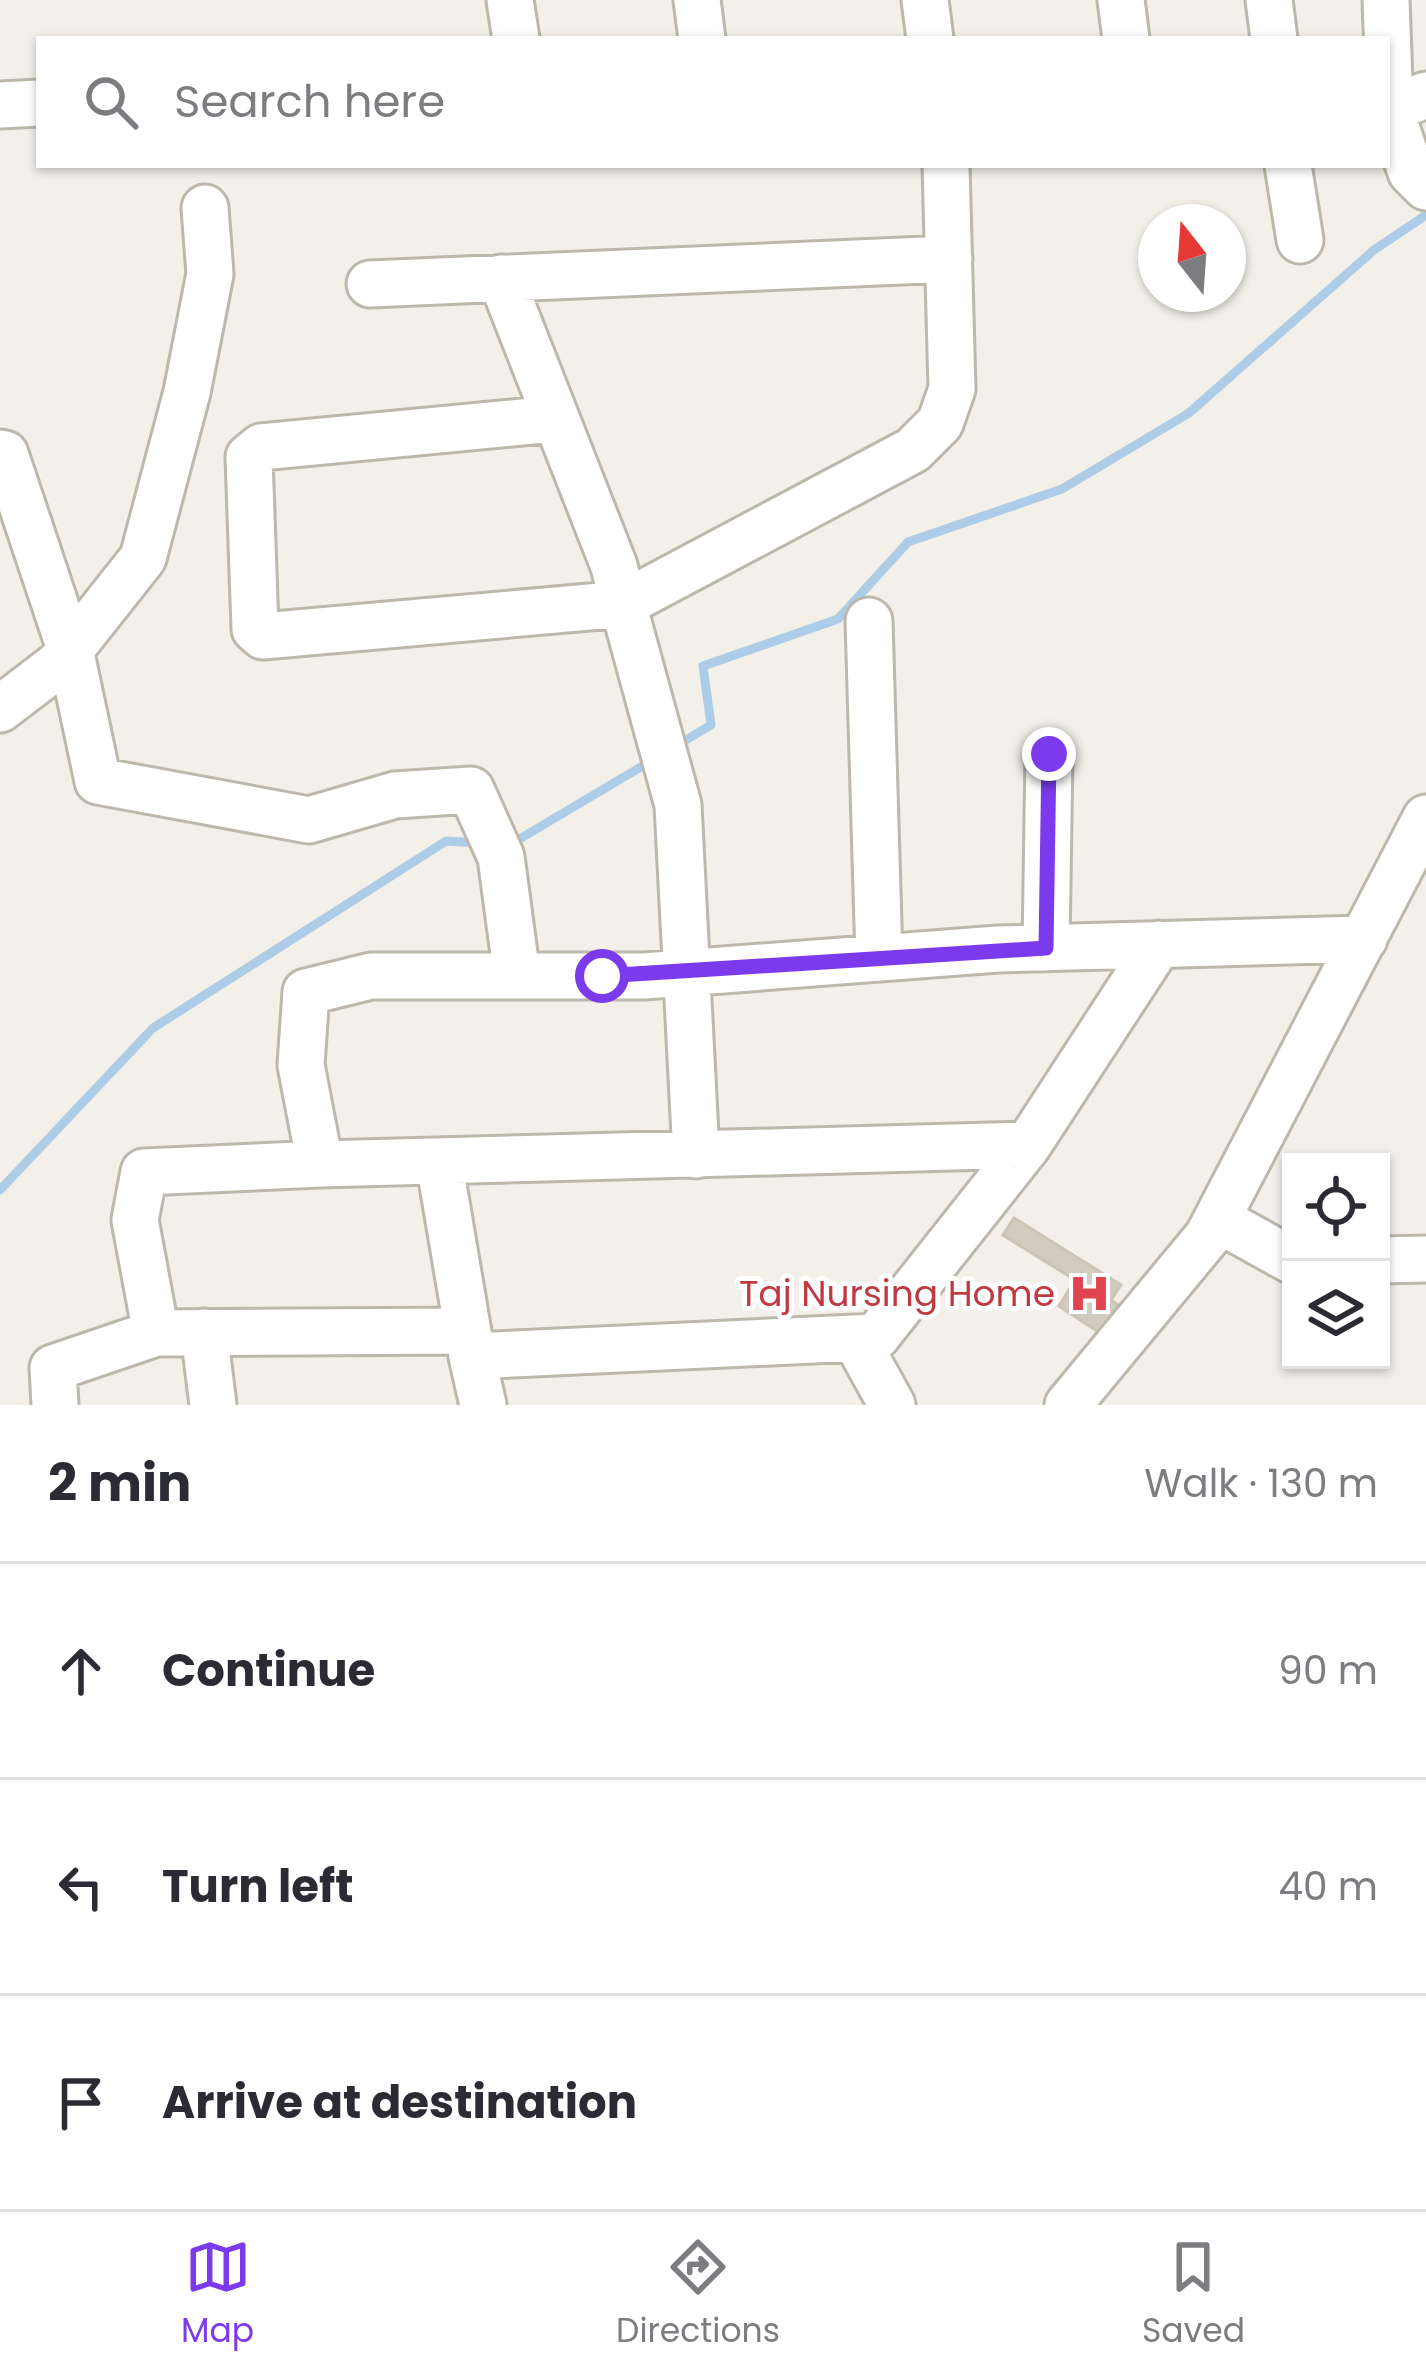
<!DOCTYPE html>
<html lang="en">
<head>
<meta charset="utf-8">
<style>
	:root { --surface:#fff; --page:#f7f7f7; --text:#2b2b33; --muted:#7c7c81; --line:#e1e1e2; --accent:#7c3aed }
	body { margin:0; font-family:Poppins,sans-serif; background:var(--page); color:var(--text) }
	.controls { position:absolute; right:36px; bottom:36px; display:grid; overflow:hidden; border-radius:0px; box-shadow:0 3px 9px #0004 }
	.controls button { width:108px; height:108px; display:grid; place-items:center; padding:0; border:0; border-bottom:3px solid var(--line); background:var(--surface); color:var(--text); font:60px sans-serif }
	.compass { position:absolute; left:1138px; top:204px; width:108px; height:108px; border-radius:50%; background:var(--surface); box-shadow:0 3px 9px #0004; rotate:343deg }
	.stop { position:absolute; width:36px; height:36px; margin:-27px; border:9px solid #7c3aed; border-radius:50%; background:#fff }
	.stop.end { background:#7c3aed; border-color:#fff; box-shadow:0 3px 12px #0008 }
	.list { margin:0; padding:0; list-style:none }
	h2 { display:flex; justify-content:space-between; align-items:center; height:156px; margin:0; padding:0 48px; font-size:51px }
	h2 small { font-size:39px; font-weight:400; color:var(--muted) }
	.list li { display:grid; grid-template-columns:78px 1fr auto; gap:36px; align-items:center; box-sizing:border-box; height:216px; padding:0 48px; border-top:3px solid var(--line) }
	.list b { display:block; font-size:45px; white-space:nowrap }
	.list em { font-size:39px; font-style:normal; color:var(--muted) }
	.icon { flex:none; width:66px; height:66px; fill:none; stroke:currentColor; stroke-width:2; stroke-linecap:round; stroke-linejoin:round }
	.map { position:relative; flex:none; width:1426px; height:1405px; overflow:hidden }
	.search { position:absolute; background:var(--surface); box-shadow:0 3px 9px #0004; left:36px; right:36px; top:36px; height:132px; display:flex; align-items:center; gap:30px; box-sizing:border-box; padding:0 42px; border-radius:0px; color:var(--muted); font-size:45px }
	.sheet { height:804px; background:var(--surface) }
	nav { display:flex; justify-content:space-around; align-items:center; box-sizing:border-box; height:168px; border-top:3px solid var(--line); background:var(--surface); font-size:33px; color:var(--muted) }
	nav a { display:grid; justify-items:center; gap:6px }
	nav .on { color:var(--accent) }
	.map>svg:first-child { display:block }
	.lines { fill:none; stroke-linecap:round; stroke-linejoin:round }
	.stream { stroke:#adcce7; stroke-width:9 }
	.building { fill:#d2ccc0; stroke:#ccc4b4; stroke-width:3 }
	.minor-casing { stroke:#bdb8ac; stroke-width:51 }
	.minor { stroke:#fff; stroke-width:45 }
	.route { stroke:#7c3aed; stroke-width:15 }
	.labels { text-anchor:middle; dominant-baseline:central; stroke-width:10; stroke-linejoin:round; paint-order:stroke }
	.health-label { font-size:36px; fill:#be3a42; stroke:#fff; text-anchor:end }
</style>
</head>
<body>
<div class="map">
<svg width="1426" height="1405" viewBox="0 0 1426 1405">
	<rect width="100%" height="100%" fill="#f2f0e9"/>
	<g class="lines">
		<path class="stream" d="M676,746L711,725L703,666L838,619L908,542L1062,489L1189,413L1374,250L1426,215
			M511,844L651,761
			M0,1190L153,1028L446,841L482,843"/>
	</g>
	<path class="building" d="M1014,1218L1121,1285L1111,1300L1118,1305L1100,1333L1059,1306L1075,1280L1003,1235Z"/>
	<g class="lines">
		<defs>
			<path id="minor" d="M510,0L516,39
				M697,0L702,39
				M925,0L930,39
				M1121,0L1126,39
				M1269,0L1274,39
				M1386,0L1390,109L1426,95
				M0,105L39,103
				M1390,109L1411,172L1426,187
				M1288,165L1300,240
				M501,278L614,566L623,604L263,636L255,629L249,457L261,447L553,419
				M370,284L949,259
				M0,453L5,454L70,649L98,781L309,820L395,795L471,790L501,857L517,976
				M869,621L879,958
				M0,709L59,664L143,558L187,392L210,274L205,208
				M1159,944L1028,1145L320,1164L301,1065L306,992L371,976H644L998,949C1120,946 1242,942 1364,939
				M1046,948L1049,754
				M696,1155L678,805L623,604L913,450L940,423L952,389L946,165
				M439,1161L472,1356L876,1337L1028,1145
				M320,1164L144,1172L135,1220L156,1333L468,1331
				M1217,1219L1291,1260
				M1381,1260L1426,1259
				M204,1332L213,1405
				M855,1338L892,1405
				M472,1356L483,1405
				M55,1405L53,1368L156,1333
				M1068,1405L1208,1236L1426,818"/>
		</defs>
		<use href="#minor" class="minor-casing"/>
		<use href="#minor" class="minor"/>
	</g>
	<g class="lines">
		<path class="route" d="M602,976L1046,948L1049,754"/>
	</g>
	<defs>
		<symbol id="hospital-bare" viewBox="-9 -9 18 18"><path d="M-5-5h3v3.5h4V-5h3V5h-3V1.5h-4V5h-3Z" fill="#e0444e" stroke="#fff" stroke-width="2.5" paint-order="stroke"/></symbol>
	</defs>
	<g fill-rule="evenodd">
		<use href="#hospital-bare" x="1060" y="1264" width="59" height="59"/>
	</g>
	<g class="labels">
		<g class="health-label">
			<text x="1055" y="1293">Taj Nursing Home</text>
		</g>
	</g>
</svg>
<div class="controls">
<button><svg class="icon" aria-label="locate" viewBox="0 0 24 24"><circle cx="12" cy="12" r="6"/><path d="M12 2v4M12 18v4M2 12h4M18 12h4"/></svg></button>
<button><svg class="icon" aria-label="layers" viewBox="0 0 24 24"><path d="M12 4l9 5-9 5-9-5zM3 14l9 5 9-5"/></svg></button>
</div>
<svg class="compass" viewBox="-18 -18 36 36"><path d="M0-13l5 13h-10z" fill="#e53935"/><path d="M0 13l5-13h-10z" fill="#7c7c81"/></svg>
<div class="stop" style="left:602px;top:976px"></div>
<div class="stop end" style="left:1049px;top:754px"></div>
<div class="search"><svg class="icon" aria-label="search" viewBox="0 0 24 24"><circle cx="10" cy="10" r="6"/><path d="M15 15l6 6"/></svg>Search here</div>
</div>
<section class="sheet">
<h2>2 min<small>Walk · 130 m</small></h2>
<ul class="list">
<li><svg class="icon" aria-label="ahead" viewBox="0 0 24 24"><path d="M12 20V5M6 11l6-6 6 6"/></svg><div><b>Continue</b></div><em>90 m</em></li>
<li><svg class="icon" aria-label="left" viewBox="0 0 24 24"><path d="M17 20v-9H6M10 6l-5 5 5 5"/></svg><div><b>Turn left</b></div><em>40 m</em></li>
<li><svg class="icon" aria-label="arrive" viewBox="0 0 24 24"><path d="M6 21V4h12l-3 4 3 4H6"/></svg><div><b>Arrive at destination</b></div></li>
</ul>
</section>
<nav>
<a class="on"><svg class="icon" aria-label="map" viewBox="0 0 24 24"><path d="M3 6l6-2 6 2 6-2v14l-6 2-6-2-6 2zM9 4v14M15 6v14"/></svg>Map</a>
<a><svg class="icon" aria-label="directions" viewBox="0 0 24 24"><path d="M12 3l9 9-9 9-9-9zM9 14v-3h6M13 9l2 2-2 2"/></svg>Directions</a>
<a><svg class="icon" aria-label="saved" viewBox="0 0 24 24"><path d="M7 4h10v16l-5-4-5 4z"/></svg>Saved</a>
</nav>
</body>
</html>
